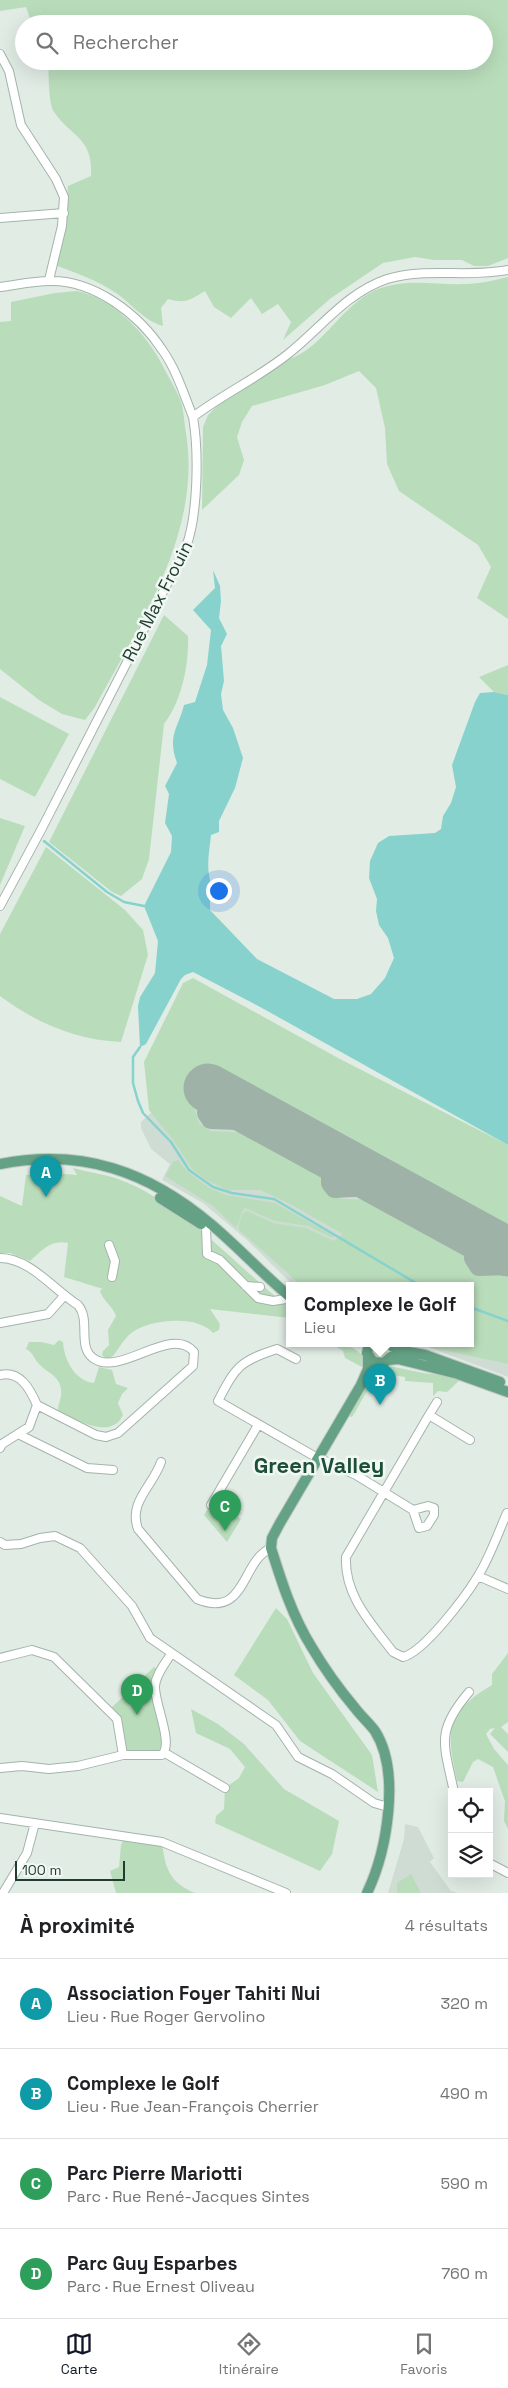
<!DOCTYPE html>
<html lang="fr">
<head>
<meta charset="utf-8">
<style>
	:root { --surface:#fff; --page:#f6f6f6; --text:#202124; --muted:#757577; --line:#e0e0e0; --accent:#111827 }
	body { margin:0; font-family:"Space Grotesk",sans-serif; background:var(--page); color:var(--text) }
	.controls { position:absolute; right:15px; bottom:15px; display:grid; overflow:hidden; border-radius:0px; box-shadow:0 5px 20px #0002 }
	.controls button { width:45px; height:45px; display:grid; place-items:center; padding:0; border:0; border-bottom:1px solid var(--line); background:var(--surface); color:var(--text); font:25px sans-serif }
	.scale { position:absolute; left:15px; bottom:12px; width:110px; box-sizing:border-box; padding-left:5px; border:2px solid #213d2f; border-top:0; font-size:14px; line-height:18px; white-space:nowrap; color:#213d2f; -webkit-text-stroke:4px #f1f8f3; paint-order:stroke }
	.you { position:absolute; left:218px; top:890px; width:18px; height:18px; margin:-12px; border:4px solid #fff; border-radius:50%; background:#1a73e8; box-shadow:0 0 0 8px #1a73e833 }
	.badge { display:grid; place-items:center; width:32px; height:32px; border-radius:50%; background:var(--accent); color:#fff; font-size:16px; font-weight:700 }
	.pin { position:absolute; translate:-50% -41px; filter:drop-shadow(0 1px 2px #0008) }
	.pin::after { content:''; position:absolute; top:26px; width:18px; height:15px; background:inherit; clip-path:polygon(0 0,100% 0,50% 100%) }
	.popup { position:absolute; left:286px; top:1282px; width:188px; height:65px; box-sizing:border-box; display:grid; place-content:center; border-radius:0px; background:var(--surface); filter:drop-shadow(0 1px 4px #0005); font-size:16px; white-space:nowrap; color:var(--muted) }
	.popup b { font-size:19px; color:var(--text) }
	.popup::after { content:''; position:absolute; left:50%; top:100%; margin-left:-10px; border:10px solid transparent; border-top-color:var(--surface) }
	.list { margin:0; padding:0; list-style:none }
	h2 { display:flex; justify-content:space-between; align-items:center; height:65px; margin:0; padding:0 20px; font-size:21px }
	h2 small { font-size:16px; font-weight:400; color:var(--muted) }
	.list li { display:grid; grid-template-columns:32px 1fr auto; gap:15px; align-items:center; box-sizing:border-box; height:90px; padding:0 20px; border-top:1px solid var(--line) }
	.list b { display:block; font-size:19px; white-space:nowrap }
	.list p { margin:0; font-size:16px; white-space:nowrap; color:var(--muted) }
	.list em { font-size:16px; font-style:normal; color:var(--muted) }
	.icon { flex:none; width:28px; height:28px; fill:none; stroke:currentColor; stroke-width:2; stroke-linecap:round; stroke-linejoin:round }
	.map { position:relative; flex:none; width:508px; height:1893px; overflow:hidden }
	.search { position:absolute; background:var(--surface); box-shadow:0 5px 20px #0002; left:15px; right:15px; top:15px; height:55px; display:flex; align-items:center; gap:12px; box-sizing:border-box; padding:0 18px; border-radius:28px; color:var(--muted); font-size:19px }
	.sheet { height:425px; background:var(--surface) }
	nav { display:flex; justify-content:space-around; align-items:center; box-sizing:border-box; height:70px; border-top:1px solid var(--line); background:var(--surface); font-size:14px; color:var(--muted) }
	nav a { display:grid; justify-items:center; gap:2px }
	nav .on { color:var(--accent) }
	.map>svg:first-child { display:block }
	.built { fill:#cfdcd3 }
	.green { fill:#b9ddbb }
	.water { fill:#88d2cd }
	.lines { fill:none; stroke-linecap:round; stroke-linejoin:round }
	.stream { stroke:#88d2cd; stroke-width:2.5 }
	.taxiway { stroke:#9eb2a8; stroke-width:20 }
	.runway { stroke:#9eb2a8; stroke-width:49 }
	.minor-casing { stroke:#a4b4ab; stroke-width:10 }
	.major-casing { stroke:#c1c9c5; stroke-width:12 }
	.minor { stroke:#fff; stroke-width:8 }
	.major { stroke:#65a285; stroke-width:10 }
	.labels { text-anchor:middle; dominant-baseline:central; stroke-width:5; stroke-linejoin:round; paint-order:stroke }
	.street-label { font-size:18px; fill:#213d2f; stroke:#f1f8f3 }
	.district-label { font-size:22px; font-weight:bold; fill:#1d4f38; stroke:#f1f8f3 }
</style>
</head>
<body>
<div class="map">
<svg width="508" height="1893" viewBox="0 0 508 1893">
	<rect width="100%" height="100%" fill="#e1ece5"/>
	<path class="built" d="M155,1047L508,1151V1377L420,1344H470V1286H294L247,1240L203,1203L162,1180L170,1164L151,1149L141,1128V1122L154,1110Z
		M405,1824L418,1827L434,1858L430,1862L451,1891L458,1893H388L404,1839Z"/>
	<path class="green" d="M0,0H508V258L488,266H474L462,260H434L415,257L383,263L331,298L283,340L291,322L278,304L262,314L251,298L231,318L214,307L205,291C190,300 186,304 168,299L161,308L163,326C144,321 132,304 116,293C97,280 76,273 55,265L65,222L68,186L91,176C93,137 72,138 54,112C48,104 49,72 48,61H484V24H32L26,7L0,11Z
		M508,277V619L477,598L491,567L478,545L399,491L387,464L385,428L376,388L359,371L325,385L252,406L242,422L237,437L244,460L239,475L202,510L203,427L208,415L217,406L289,359C319,350 340,310 368,294C403,274 441,288 478,283C488,282 498,279 508,277Z
		M77,291C111,298 142,329 159,359C166,372 174,386 180,399C184,409 184,422 186,433C202,532 140,623 95,707L85,720L62,714L39,700L0,669V322L11,321V302L55,293Z
		M164,615L188,636C189,664 182,701 164,724L149,859L142,879L121,896L112,892L49,842Z
		M508,665V695L494,692L479,677Z
		M0,697L69,734L35,797L0,779Z
		M0,818L25,826L0,885Z
		M46,847L125,910L143,930L148,955L121,1042C76,1040 36,1023 0,996V934Z
		M193,978L340,1059L508,1145V1232L212,1071L194,1107L199,1123L211,1131L249,1133L317,1168L326,1191L342,1199L374,1200L466,1249C459,1278 489,1275 508,1274V1364L415,1344H470V1286H302L238,1229L242,1214L247,1211L273,1223L306,1228L334,1241L343,1234L290,1204L260,1190H228L208,1181L193,1170L173,1140L149,1110L144,1062L183,983Z
		M178,1160L187,1171L209,1188L226,1195L275,1203L334,1236L332,1238L308,1226L275,1221L245,1208C239,1214 241,1221 236,1228L213,1206L165,1176L173,1162Z
		M73,1168C88,1172 104,1174 118,1179C184,1203 235,1266 290,1308V1318L210,1309L220,1324L219,1330L213,1333C198,1314 147,1319 130,1334C122,1341 118,1351 111,1358H106L102,1355L103,1351L109,1345L108,1330L116,1316C113,1306 101,1299 100,1290L103,1289L64,1277L68,1243C51,1239 42,1250 30,1261L10,1253H0V1196L22,1206L26,1175L53,1173L77,1175Z
		M59,1340L63,1342C64,1360 75,1381 94,1383L99,1367L112,1370L116,1384L128,1388L122,1394L118,1403L123,1415C111,1441 75,1419 58,1411C58,1403 62,1398 61,1391C61,1376 47,1373 39,1364C33,1358 34,1353 26,1349L29,1342H41L54,1345Z
		M373 1350a7 7 0 1 1 14 0a7 7 0 1 1-14 0Z
		M332,1344C346,1344 355,1347 364,1357L365,1365L362,1367L345,1358L343,1351Z
		M390,1366L423,1373L459,1377L461,1379L447,1392L438,1391L433,1396V1383L405,1381V1377C372,1369 368,1392 352,1417L348,1416L377,1371Z
		M212,1502L241,1519L227,1542L204,1515Z
		M276,1608L287,1619L313,1673L372,1755L378,1792L300,1741L268,1700L234,1675Z
		M508,1653V1722L501,1727L508,1734V1752L490,1734L495,1728L490,1729L486,1734L494,1749L508,1765V1829L504,1821L505,1801L493,1767L478,1759L473,1762L463,1782L457,1781C446,1730 445,1713 492,1685V1674Z
		M154,1667L161,1672L157,1678L165,1753L123,1755L120,1731L109,1710Z
		M191,1709L218,1724L244,1744L284,1789L339,1821L332,1854L320,1871L215,1823L216,1816L224,1809L225,1788L239,1778L245,1767L230,1749L196,1733Z
		M125,1836L162,1842C165,1868 169,1882 195,1893H116L110,1871L119,1867L121,1845Z
		M411,1874L421,1893H397V1883Z"/>
	<path class="water" d="M213,570L220,586L221,601L219,618L227,634L221,646L224,681L221,694L223,710L233,728L243,758L235,788L219,821V832L211,835C209,855 205,870 213,889L210,894V910L257,959L334,999H357L371,994L385,978L394,958L388,938L379,925L376,911L377,899L369,878L370,861L378,843L389,836L435,833L441,829L443,816L451,803L456,787L452,765L475,702L480,693L494,692L508,695V1145L262,1008L193,972L185,975L181,979L146,1044L140,1047L138,1006L140,997L155,973L158,941L144,906L171,852L172,836L165,823L169,794L165,786L177,763C167,735 178,729 184,705L195,702L207,665L211,630L193,610L215,588Z"/>
	<g class="lines">
		<path class="stream" d="M44,841L107,892L124,902L144,906
			M140,1047L133,1057V1083L138,1101L143,1113L171,1142L189,1170L213,1187L232,1193L274,1199L421,1286
			M470,1307L508,1321"/>
		<path class="taxiway" d="M239,1105L231,1096L219,1094L209,1100L207,1113L211,1119L267,1121
			M360,1171L351,1162L340,1161L331,1170V1183L335,1188L386,1185
			M504,1250L495,1240H484L476,1246L474,1258L479,1266L508,1265"/>
		<path class="runway" d="M208,1088L508,1252"/>
		<defs>
			<path id="minor" d="M0,54L9,71L21,125L56,179L64,197L62,226L49,280
				M0,218L64,213
				M0,287C16,285 33,281 50,281C94,280 139,314 163,351C177,371 184,395 193,417
				M0,906L41,830L186,547C198,515 199,452 193,417C223,394 258,378 288,354C321,328 346,293 387,279C426,267 469,278 508,270
				M206,1227L207,1254L220,1260L258,1298L273,1301L286,1299
				M109,1245L115,1261L112,1277
				M0,1258C30,1258 54,1290 78,1305C91,1320 77,1346 93,1358C120,1378 171,1324 194,1352L193,1366L118,1433L106,1437L96,1435L37,1405
				M246,1286L260,1287
				M0,1323L48,1314L64,1296
				M296,1359L277,1349C240,1361 236,1366 218,1401L314,1456L356,1475L413,1510L419,1528L427,1526L434,1515V1508L428,1506L413,1510
				M0,1375C20,1370 30,1389 37,1405L29,1427L2,1444L0,1448
				M429,1415L437,1402
				M20,1435L87,1468L113,1470
				M470,1440L429,1415L346,1557C344,1595 371,1623 393,1652L403,1657C424,1652 466,1596 478,1576C490,1557 498,1533 507,1513
				M161,1462C153,1486 128,1502 138,1529L197,1599C247,1619 240,1562 271,1548
				M211,1505L258,1425
				M0,1542L5,1545L21,1544L40,1538L55,1536L80,1548L132,1606L150,1638L276,1725L298,1757L332,1774L374,1803L388,1807
				M478,1576L508,1589
				M0,1658L32,1650L54,1657L117,1719L123,1755
				M165,1753L225,1788
				M0,1768L22,1766L49,1769L78,1766L123,1755H162C174,1743 154,1703 155,1686C156,1674 165,1664 171,1654
				M454,1792C444,1744 435,1732 469,1692
				M0,1818L162,1842L286,1893
				M489,1863L508,1873
				M3,1893L27,1853L35,1823"/>
			<path id="major" d="M0,1164C82,1148 148,1171 212,1225C239,1248 263,1274 290,1297
				M160,1198L201,1224
				M369,1344L367,1353L373,1362L384,1363L391,1357
				M392,1346L398,1350L425,1355L500,1382
				M388,1360L398,1359L458,1374L508,1392
				M367,1893C387,1851 401,1772 375,1731C369,1723 361,1716 355,1708C339,1689 324,1668 311,1646C292,1615 282,1583 271,1548L272,1538L280,1523L361,1385L368,1369V1357"/>
		</defs>
		<use href="#minor" class="minor-casing"/>
		<use href="#major" class="major-casing"/>
		<use href="#minor" class="minor"/>
		<use href="#major" class="major"/>
	</g>
	<g class="labels">
		<g class="street-label">
			<text transform="translate(157 601) rotate(-63)">Rue Max Frouin</text>
		</g>
		<g class="district-label">
			<text x="319" y="1465">Green Valley</text>
		</g>
	</g>
</svg>
<div class="controls">
<button><svg class="icon" aria-label="locate" viewBox="0 0 24 24"><circle cx="12" cy="12" r="6"/><path d="M12 2v4M12 18v4M2 12h4M18 12h4"/></svg></button>
<button><svg class="icon" aria-label="layers" viewBox="0 0 24 24"><path d="M12 4l9 5-9 5-9-5zM3 14l9 5 9-5"/></svg></button>
</div>
<div class="scale">100 m</div>
<div class="you"></div>
<div class="pin badge" style="left:46px;top:1197px;background:#0f9aa8">A</div>
<div class="pin badge" style="left:380px;top:1405px;background:#0f9aa8">B</div>
<div class="popup"><b>Complexe le Golf</b>Lieu</div>
<div class="pin badge" style="left:225px;top:1531px;background:#2e9e5b">C</div>
<div class="pin badge" style="left:137px;top:1715px;background:#2e9e5b">D</div>
<div class="search"><svg class="icon" aria-label="search" viewBox="0 0 24 24"><circle cx="10" cy="10" r="6"/><path d="M15 15l6 6"/></svg>Rechercher</div>
</div>
<section class="sheet">
<h2>À proximité<small>4 résultats</small></h2>
<ul class="list">
<li><span class="badge" style="background:#0f9aa8">A</span><div><b>Association Foyer Tahiti Nui</b><p>Lieu · Rue Roger Gervolino</p></div><em>320 m</em></li>
<li><span class="badge" style="background:#0f9aa8">B</span><div><b>Complexe le Golf</b><p>Lieu · Rue Jean-François Cherrier</p></div><em>490 m</em></li>
<li><span class="badge" style="background:#2e9e5b">C</span><div><b>Parc Pierre Mariotti</b><p>Parc · Rue René-Jacques Sintes</p></div><em>590 m</em></li>
<li><span class="badge" style="background:#2e9e5b">D</span><div><b>Parc Guy Esparbes</b><p>Parc · Rue Ernest Oliveau</p></div><em>760 m</em></li>
</ul>
</section>
<nav>
<a class="on"><svg class="icon" aria-label="map" viewBox="0 0 24 24"><path d="M3 6l6-2 6 2 6-2v14l-6 2-6-2-6 2zM9 4v14M15 6v14"/></svg>Carte</a>
<a><svg class="icon" aria-label="directions" viewBox="0 0 24 24"><path d="M12 3l9 9-9 9-9-9zM9 14v-3h6M13 9l2 2-2 2"/></svg>Itinéraire</a>
<a><svg class="icon" aria-label="saved" viewBox="0 0 24 24"><path d="M7 4h10v16l-5-4-5 4z"/></svg>Favoris</a>
</nav>
</body>
</html>
